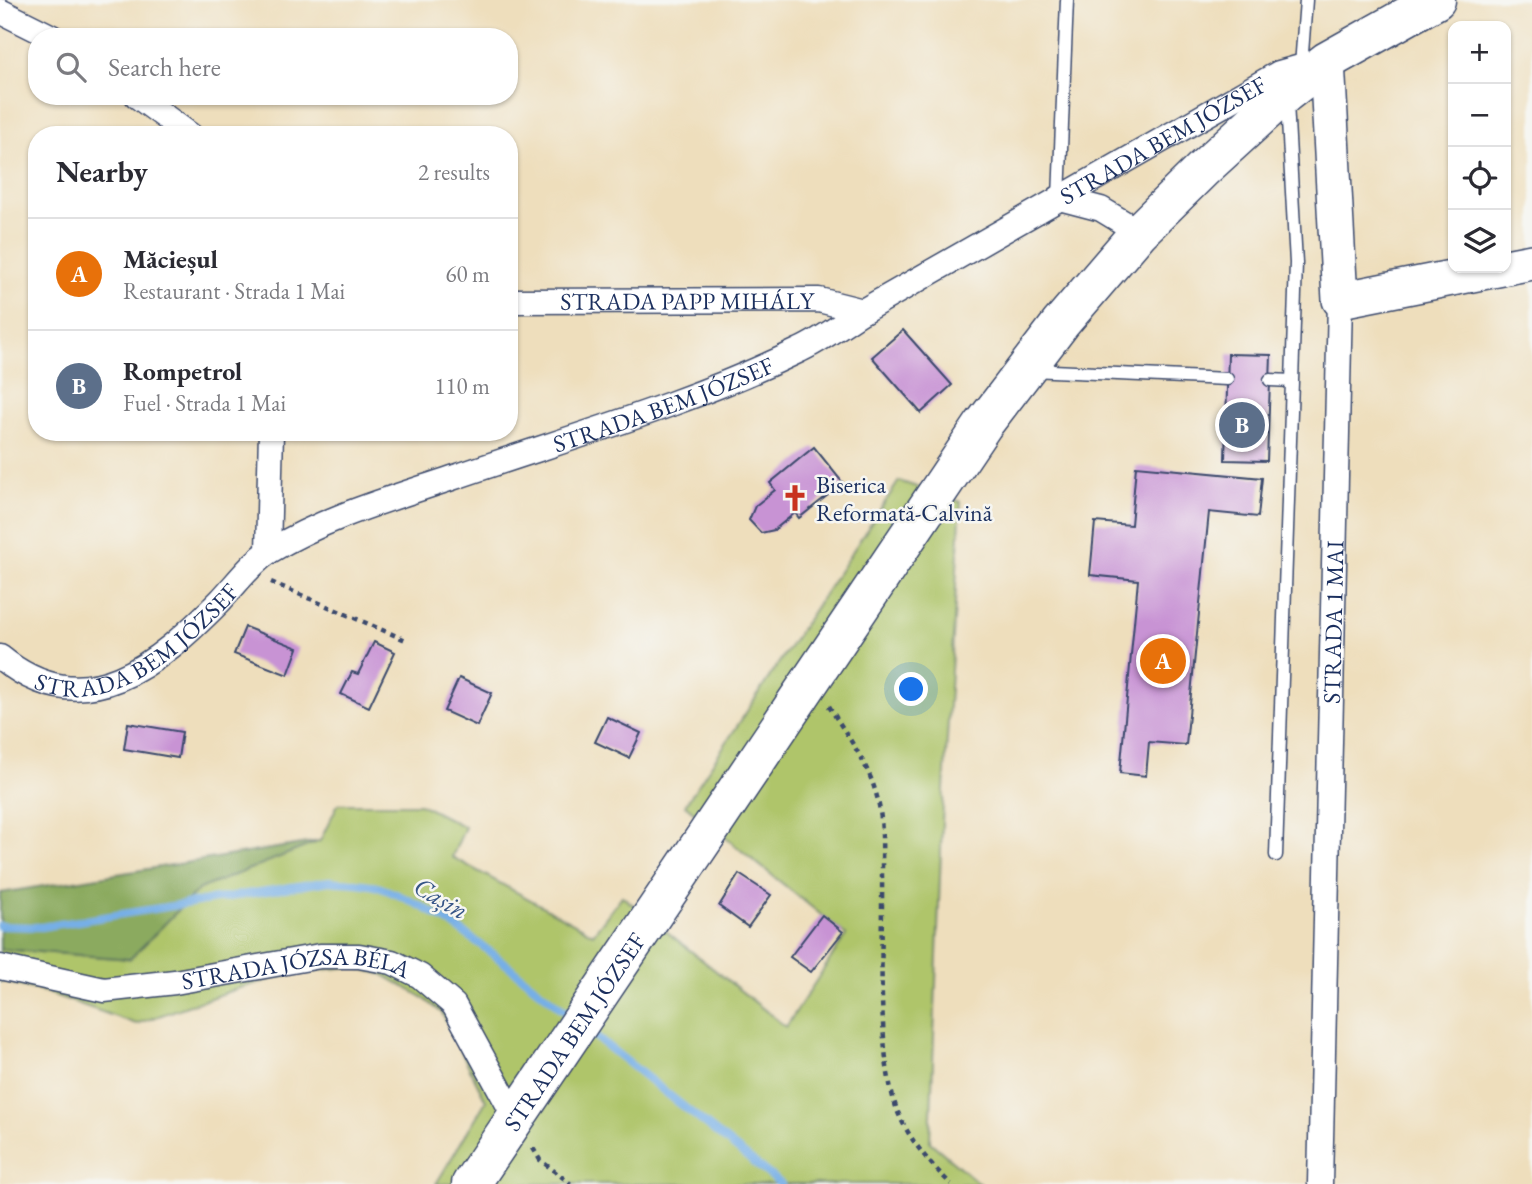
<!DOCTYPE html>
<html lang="en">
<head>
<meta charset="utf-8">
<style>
	:root { --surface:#fff; --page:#f7f7f7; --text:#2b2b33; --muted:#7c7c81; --line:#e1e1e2; --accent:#c8321e }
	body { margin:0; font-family:"EB Garamond",serif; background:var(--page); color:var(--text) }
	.controls { position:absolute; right:21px; top:21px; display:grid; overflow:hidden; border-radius:14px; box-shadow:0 2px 5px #0004 }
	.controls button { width:63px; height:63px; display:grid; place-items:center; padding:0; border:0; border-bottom:2px solid var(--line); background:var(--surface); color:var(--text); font:35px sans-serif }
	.you { position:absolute; left:912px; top:690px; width:24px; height:24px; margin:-18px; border:5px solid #fff; border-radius:50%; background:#1a73e8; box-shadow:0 0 0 10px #1a73e833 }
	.badge { display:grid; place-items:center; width:46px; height:46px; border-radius:50%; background:var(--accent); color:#fff; font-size:23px; font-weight:700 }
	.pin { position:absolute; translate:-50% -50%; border:4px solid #fff; box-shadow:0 2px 7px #0006 }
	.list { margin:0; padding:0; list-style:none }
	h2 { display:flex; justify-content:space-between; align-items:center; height:91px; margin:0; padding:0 28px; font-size:30px }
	h2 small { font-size:23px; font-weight:400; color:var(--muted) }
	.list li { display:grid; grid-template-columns:46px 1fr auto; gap:21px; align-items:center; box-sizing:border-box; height:112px; padding:0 28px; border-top:2px solid var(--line) }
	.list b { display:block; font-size:26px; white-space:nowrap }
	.list p { margin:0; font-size:23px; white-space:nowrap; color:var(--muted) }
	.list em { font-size:23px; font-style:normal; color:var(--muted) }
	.icon { flex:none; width:38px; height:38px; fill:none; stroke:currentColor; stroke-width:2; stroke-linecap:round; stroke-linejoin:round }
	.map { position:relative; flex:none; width:1532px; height:1184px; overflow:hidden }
	.search { position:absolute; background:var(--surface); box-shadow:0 2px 5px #0004; left:28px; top:28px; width:490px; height:77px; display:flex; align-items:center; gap:18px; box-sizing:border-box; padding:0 24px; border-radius:28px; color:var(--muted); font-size:26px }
	.panel { position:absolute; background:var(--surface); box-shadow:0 2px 5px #0004; left:28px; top:126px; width:490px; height:315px; border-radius:28px }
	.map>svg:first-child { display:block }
	.green { fill:#afc56a; stroke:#657a64; stroke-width:2 }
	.forest { fill:#8baa5e; stroke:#536c5e; stroke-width:2 }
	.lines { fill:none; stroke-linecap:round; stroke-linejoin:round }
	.stream { stroke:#76afe6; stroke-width:8 }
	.building { fill:#c893d4 }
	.lane-casing { stroke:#3b496c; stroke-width:15 }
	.street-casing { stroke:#3b496c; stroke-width:27 }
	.secondary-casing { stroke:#3b496c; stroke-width:38 }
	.highway-casing { stroke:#3b496c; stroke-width:41 }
	.path { stroke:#3b496c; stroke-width:4.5; stroke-dasharray:5 5; stroke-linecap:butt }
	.lane { stroke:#fff; stroke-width:12 }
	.street { stroke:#fff; stroke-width:24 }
	.secondary { stroke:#fff; stroke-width:35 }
	.highway { stroke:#fff; stroke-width:38 }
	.labels { text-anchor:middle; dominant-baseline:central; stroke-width:5; stroke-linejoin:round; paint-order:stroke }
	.street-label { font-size:24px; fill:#1b2f5e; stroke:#f6f6f2 }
	.poi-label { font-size:24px; fill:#1b2f5e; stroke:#f6f6f2; text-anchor:start }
	.water-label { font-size:26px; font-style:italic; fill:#365587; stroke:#f6f6f2 }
</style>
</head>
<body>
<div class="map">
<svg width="1532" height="1184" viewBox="0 0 1532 1184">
	<rect width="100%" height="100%" fill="#f6f6f2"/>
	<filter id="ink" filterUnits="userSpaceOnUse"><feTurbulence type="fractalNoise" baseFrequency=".0143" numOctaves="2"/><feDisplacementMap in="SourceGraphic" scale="14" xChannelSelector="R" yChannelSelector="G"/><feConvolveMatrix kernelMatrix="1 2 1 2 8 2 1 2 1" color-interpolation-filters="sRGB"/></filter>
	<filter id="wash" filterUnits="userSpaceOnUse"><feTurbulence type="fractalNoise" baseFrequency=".00686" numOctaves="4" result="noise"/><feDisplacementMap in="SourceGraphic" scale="28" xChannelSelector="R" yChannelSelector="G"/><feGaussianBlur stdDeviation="1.57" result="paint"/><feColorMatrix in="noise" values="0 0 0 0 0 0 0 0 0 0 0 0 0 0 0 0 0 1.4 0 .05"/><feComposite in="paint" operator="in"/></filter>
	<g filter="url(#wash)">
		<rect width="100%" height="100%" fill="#eedebc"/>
		<path class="green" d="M899,481L961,502L942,823L930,1142L980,1184H436L486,1101L442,1013L422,997L382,974L351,967L298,972L236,989L136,1024L45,992L0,981V949L130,959L199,889L320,841L338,804H420L465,827L452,857L593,934L622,896L786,1027L846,935L685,805Z"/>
		<path class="forest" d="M320,841L199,889L130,959L0,949V893Z"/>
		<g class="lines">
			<path class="stream" d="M0,926L41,927L329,881C345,883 363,882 378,887C450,912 512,970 571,1016
				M586,1029L781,1184"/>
		</g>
		<g id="blocks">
			<path class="building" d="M903,330L952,385L921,413L872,357Z
				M1228,354L1271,355L1267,461L1225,460Z
				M814,447L843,483L799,518L795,513L774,530L761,533L749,520L755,506L775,490L770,483Z
				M1136,466L1262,478L1258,517L1209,512L1186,745L1149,742L1146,776L1120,773L1138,580L1090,575L1095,522L1131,525Z
				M245,627L298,648L288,675L234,654Z
				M374,642L395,652L369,707L341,694L352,672L358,674Z
				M459,678L492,693L477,726L444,711Z
				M607,717L641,733L629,758L595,742Z
				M128,723L182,732L178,758L124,749Z
				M739,874L771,895L748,927L719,906Z
				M822,915L843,932L811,972L790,957Z"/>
		</g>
	</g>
	<g filter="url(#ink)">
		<use href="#blocks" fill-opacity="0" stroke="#3b496c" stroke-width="2"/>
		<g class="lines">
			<defs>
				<path id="lane" d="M1301,66L1306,0
					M1059,198L1067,0
					M1031,370L1227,379
					M1270,380L1292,381
					M1276,855L1296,263L1287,103"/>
				<g id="street">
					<path d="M0,11L52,37"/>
					<path d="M137,96L190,135"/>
					<path d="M1059,198L1101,209L1139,232"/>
					<path id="s1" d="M509,301L819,300L863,311"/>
					<path d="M268,552L271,432"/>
					<path id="s2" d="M0,657C85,727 158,664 221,600C236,584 252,562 270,551C326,517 390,499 452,478C568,438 689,404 800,350C822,340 842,324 863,311L1279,73L1311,64"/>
					<path id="s3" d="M0,967L104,990L175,982L320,956H359L392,962L420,976L454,1005L515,1117"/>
					<path id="s4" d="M1320,1184L1340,300"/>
				</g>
				<path id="secondary" d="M1327,61L1340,300L1502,268
					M1506,267L1532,262"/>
				<g id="highway">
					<path id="s5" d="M471,1184L983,425L1061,323L1139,232L1203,169L1286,93L1327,61L1436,0"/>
				</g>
			</defs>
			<use href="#lane" class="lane-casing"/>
			<use href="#street" class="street-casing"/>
			<use href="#secondary" class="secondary-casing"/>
			<use href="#highway" class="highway-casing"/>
			<path class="path" d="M271,582L408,641
				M829,706C845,733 866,760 875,790C884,817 882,846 882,874C883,936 875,1063 900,1117C912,1143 931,1165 951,1184
				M533,1148L540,1160L571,1184"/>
			<use href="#lane" class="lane"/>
			<use href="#street" class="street"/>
			<use href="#secondary" class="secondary"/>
			<use href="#highway" class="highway"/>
		</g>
	</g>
	<defs>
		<symbol id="church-bare" viewBox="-9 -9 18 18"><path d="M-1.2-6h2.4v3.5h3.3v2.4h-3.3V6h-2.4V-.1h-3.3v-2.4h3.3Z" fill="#c8321e" stroke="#f6f6f2" stroke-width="2.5" paint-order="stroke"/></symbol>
	</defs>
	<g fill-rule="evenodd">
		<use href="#church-bare" x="776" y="479" width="38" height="38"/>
	</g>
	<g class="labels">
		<g class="street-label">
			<text stroke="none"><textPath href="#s2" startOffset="1314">STRADA BEM JÓZSEF</textPath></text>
			<text stroke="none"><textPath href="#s1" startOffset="178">STRADA PAPP MIHÁLY</textPath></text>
			<text stroke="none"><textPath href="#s2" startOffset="747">STRADA BEM JÓZSEF</textPath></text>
			<text stroke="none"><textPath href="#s4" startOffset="562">STRADA 1 MAI</textPath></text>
			<text stroke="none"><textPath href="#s2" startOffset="159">STRADA BEM JÓZSEF</textPath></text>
			<text stroke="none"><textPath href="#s3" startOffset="301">STRADA JÓZSA BÉLA</textPath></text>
			<text stroke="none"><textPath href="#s5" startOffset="184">STRADA BEM JÓZSEF</textPath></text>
		</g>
		<g class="poi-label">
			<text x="816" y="484">Biserica<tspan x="816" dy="28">Reformată-Calvină</tspan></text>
		</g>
		<g class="water-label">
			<text transform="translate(441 898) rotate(30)">Cașin</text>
		</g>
	</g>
</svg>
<div class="controls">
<button>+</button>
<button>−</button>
<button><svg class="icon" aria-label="locate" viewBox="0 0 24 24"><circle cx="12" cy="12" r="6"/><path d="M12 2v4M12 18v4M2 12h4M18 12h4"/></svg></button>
<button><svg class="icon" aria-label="layers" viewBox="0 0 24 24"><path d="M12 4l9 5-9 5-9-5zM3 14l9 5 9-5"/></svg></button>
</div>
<div class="you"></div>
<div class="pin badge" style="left:1163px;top:661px;background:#e8710a">A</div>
<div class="pin badge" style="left:1242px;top:425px;background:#5c6f8a">B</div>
<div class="search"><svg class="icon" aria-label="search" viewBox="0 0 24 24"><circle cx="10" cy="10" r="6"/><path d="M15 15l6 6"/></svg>Search here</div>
<section class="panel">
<h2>Nearby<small>2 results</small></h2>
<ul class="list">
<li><span class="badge" style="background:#e8710a">A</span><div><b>Măcieșul</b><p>Restaurant · Strada 1 Mai</p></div><em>60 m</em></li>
<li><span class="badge" style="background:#5c6f8a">B</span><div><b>Rompetrol</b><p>Fuel · Strada 1 Mai</p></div><em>110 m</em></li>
</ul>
</section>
</div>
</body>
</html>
